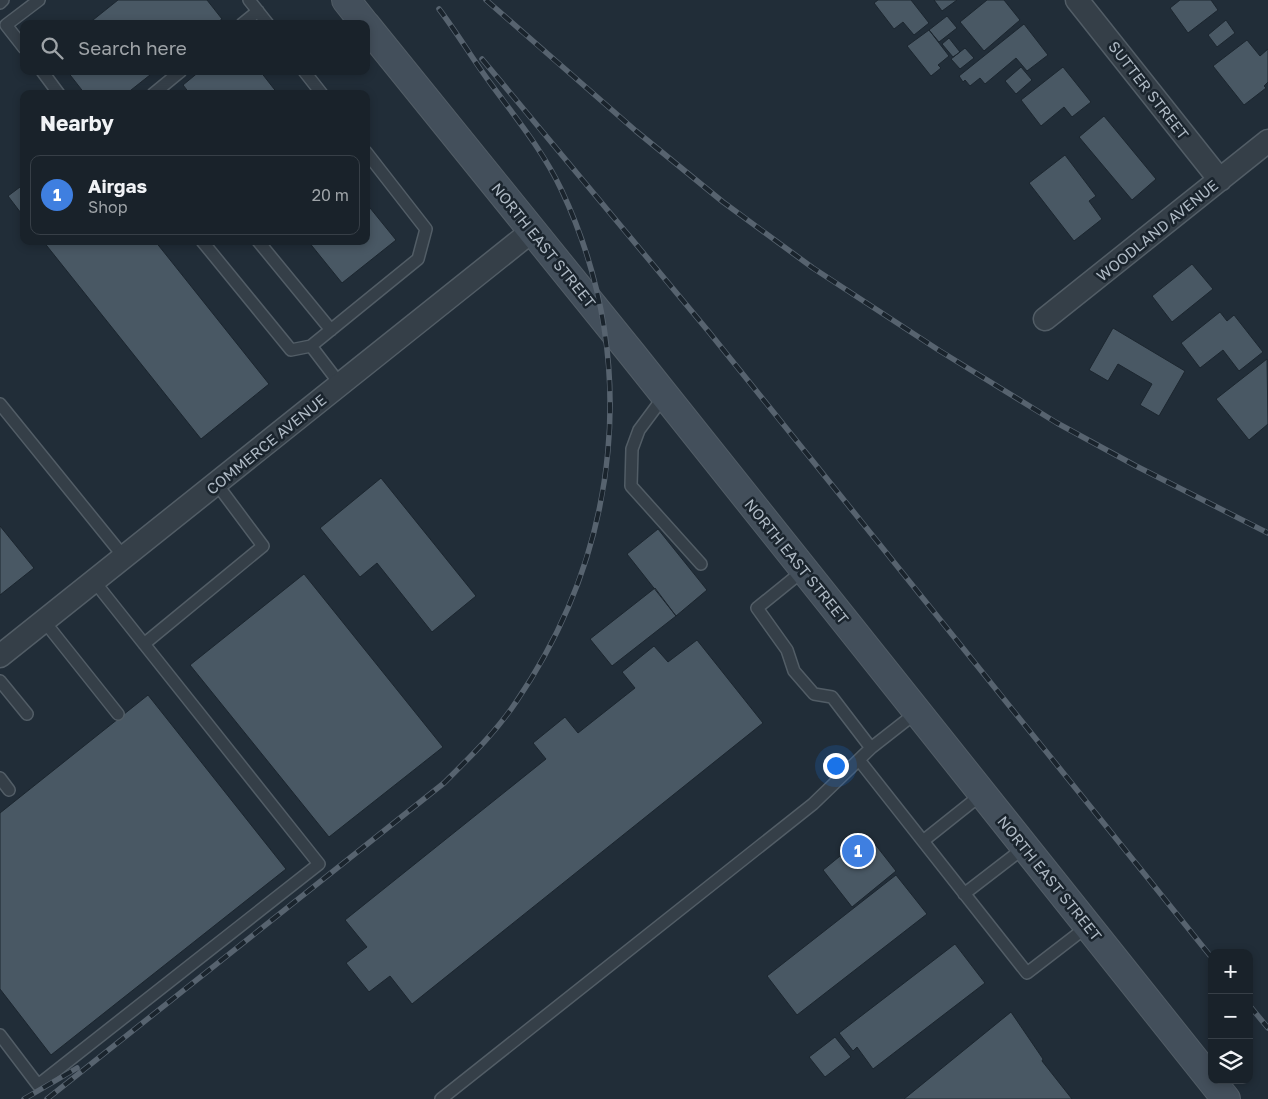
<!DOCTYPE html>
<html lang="en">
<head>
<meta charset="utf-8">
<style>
	:root { --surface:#19222a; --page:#222a32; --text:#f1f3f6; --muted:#9fa4a8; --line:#373f47; --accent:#db2777 }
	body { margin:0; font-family:"Golos Text",sans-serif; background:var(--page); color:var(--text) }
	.controls { position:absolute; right:15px; bottom:15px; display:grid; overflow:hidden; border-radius:10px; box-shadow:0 2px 8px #0003 }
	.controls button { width:45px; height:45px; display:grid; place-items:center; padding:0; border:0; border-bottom:1px solid var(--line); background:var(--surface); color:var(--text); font:25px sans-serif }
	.you { position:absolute; left:835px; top:765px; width:18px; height:18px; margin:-12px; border:4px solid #fff; border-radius:50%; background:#1a73e8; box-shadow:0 0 0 8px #1a73e833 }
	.badge { display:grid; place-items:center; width:32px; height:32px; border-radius:50%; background:var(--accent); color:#fff; font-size:16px; font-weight:700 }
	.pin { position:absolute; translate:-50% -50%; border:2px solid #fff; box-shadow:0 1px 5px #0006 }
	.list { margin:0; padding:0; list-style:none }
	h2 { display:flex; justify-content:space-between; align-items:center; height:65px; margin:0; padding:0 20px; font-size:21px }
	h2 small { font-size:16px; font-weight:400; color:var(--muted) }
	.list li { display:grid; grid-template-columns:32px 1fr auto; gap:15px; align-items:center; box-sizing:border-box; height:80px; margin:0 10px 10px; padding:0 10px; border:1px solid var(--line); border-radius:10px }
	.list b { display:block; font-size:19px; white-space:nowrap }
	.list p { margin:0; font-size:16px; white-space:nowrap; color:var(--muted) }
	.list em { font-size:16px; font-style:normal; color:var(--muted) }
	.icon { flex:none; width:28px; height:28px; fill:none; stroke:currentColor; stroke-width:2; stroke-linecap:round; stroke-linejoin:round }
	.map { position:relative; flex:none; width:1268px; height:1099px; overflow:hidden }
	.search { position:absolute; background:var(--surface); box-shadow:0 2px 8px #0003; left:20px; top:20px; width:350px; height:55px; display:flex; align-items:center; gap:12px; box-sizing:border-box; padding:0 18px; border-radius:10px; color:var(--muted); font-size:19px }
	.panel { position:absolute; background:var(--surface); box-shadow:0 2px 8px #0003; left:20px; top:90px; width:350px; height:155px; border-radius:10px }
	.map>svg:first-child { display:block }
	.building { fill:#495864; stroke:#1c262f }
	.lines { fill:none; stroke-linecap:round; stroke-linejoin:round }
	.lane-casing { stroke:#525d66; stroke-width:14 }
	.street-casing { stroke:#525d66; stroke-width:25 }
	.secondary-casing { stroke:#525d66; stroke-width:30 }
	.lane { stroke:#353f48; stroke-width:11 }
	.street { stroke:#353f48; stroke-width:22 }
	.secondary { stroke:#434f5b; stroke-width:28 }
	.rail-casing { stroke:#57636f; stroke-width:5.5 }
	.rail { stroke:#1a242d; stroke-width:4; stroke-dasharray:11; stroke-linecap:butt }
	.labels { text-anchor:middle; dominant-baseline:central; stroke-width:5; stroke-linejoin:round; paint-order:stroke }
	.street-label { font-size:15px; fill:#afbac5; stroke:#1a242d }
</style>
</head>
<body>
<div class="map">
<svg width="1268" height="1099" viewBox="0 0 1268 1099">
	<rect width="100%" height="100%" fill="#212d38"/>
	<path class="building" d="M118,0H207L222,19L215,24H88Z
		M878,0H911L929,23L914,35L903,22L894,29L874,3Z
		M934,0H957L942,11Z
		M987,0H1004L1020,20L984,51L960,22Z
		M1180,0H1211L1218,10L1188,33L1170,8Z
		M947,16L957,28L939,42L929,30Z
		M1226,20L1235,33L1217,47L1208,35Z
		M1024,24L1048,55L1027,71L1016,58L985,84L980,78L970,86L965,80L963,82L959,76Z
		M929,30L949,56L938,65L941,68L931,76L907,46Z
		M949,38L960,52L953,57L942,44Z
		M1247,40L1260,56L1268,49V82L1264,86L1266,88L1244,105L1213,66Z
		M965,48L974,58L960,69L951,59Z
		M1021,67L1032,80L1016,94L1005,81Z
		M1063,67L1091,102L1072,117L1064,107L1041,126L1021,100Z
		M67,71H155L126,94H85Z
		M200,71H260L278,94H190L183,85Z
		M1104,116L1156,179L1132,200L1079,137Z
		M1065,155L1096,196L1089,201L1102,219L1074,241L1029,183Z
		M24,184V217L8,196Z
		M366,203L396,240L342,283L308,241H366Z
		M43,241H155L269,384L201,439Z
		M1192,264L1213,289L1172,322L1152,296Z
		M1220,312L1227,321L1234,315L1263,352L1239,371L1223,350L1200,368L1181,343Z
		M1113,328L1185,371L1159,416L1140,405L1152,384L1118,364L1108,381L1089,370Z
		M1267,359L1268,424L1249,440L1216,399Z
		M381,478L476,596L432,632L377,563L360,577L320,528Z
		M0,526L34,568L0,595Z
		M658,529L707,590L676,616L627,554Z
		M304,574L443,747L329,837L190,665Z
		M655,588L676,616L612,666L590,639Z
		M697,640L763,723L412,1004L390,976L369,992L346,963L367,947L345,920L546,759L533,743L565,717L578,733L635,688L622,672L654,646L668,662Z
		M148,695L286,869L51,1055L0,989V813Z
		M867,834L896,871L852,907L823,870Z
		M896,875L927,914L797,1015L767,976Z
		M955,944L985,983L873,1069L857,1047L853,1051L839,1033Z
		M1011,1012L1043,1059L1042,1061L1072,1099H904Z
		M835,1037L851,1057L825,1077L809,1057Z"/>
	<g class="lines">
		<defs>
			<path id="lane" d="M249,0L268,24
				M0,3L3,0
				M242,24L258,11
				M24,48L6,25L39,0
				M42,71L59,94
				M304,71L322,94
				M153,94L181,71
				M202,241L291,350L311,346
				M258,241L331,330
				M340,384L311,346L418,259L426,229L366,152
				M665,395L639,430L632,449L631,486L701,564
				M0,404L124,557
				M804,570L757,608L787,650L794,671L814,694L832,697L871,748
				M44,621L118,714
				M144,644L263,546L216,483
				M0,681L27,714
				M859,760L1027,973L1088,926
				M0,778L9,790
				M923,841L982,794
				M964,894L1025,847
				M0,1035L38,1085L319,864L94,581
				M441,1099L813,804L871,748L917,712"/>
			<path id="street" d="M1077,0L1220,180
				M1045,319L1268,141
				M0,656L532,231"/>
			<path id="secondary" d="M346,0L365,24
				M366,25L632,354L1226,1099"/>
		</defs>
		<use href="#lane" class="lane-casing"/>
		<use href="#street" class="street-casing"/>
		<use href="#secondary" class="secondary-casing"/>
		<use href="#lane" class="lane"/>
		<use href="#street" class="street"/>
		<use href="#secondary" class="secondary"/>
		<defs>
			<path id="rail" d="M486,0L636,131L723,202L813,268L940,351L1057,423L1136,466L1268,533
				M482,59L709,332L1212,958
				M1249,1005L1268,1028
				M24,1099L77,1068
				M47,1099L444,783C469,758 496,732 516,702C621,548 641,359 561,189C543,151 516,118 491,84C473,60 458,34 439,9"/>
		</defs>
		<use href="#rail" class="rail-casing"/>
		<use href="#rail" class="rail"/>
	</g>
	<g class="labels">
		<g class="street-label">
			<text transform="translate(1149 90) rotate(52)">SUTTER STREET</text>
			<text transform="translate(1157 230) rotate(-39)">WOODLAND AVENUE</text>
			<text transform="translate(544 245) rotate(51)">NORTH EAST STREET</text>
			<text transform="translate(266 444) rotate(-39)">COMMERCE AVENUE</text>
			<text transform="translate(797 561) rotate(51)">NORTH EAST STREET</text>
			<text transform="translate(1050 878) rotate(51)">NORTH EAST STREET</text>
		</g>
	</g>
</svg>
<div class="controls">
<button>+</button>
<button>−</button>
<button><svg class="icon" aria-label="layers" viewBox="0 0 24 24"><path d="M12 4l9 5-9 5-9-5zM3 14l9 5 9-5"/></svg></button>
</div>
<div class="you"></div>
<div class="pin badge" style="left:858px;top:851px;background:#3f7fe0">1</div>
<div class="search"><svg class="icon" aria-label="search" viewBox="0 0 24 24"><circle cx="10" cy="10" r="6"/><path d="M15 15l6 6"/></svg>Search here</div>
<section class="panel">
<h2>Nearby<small></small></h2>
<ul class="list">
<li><span class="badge" style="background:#3f7fe0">1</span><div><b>Airgas</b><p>Shop</p></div><em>20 m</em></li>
</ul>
</section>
</div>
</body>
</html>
